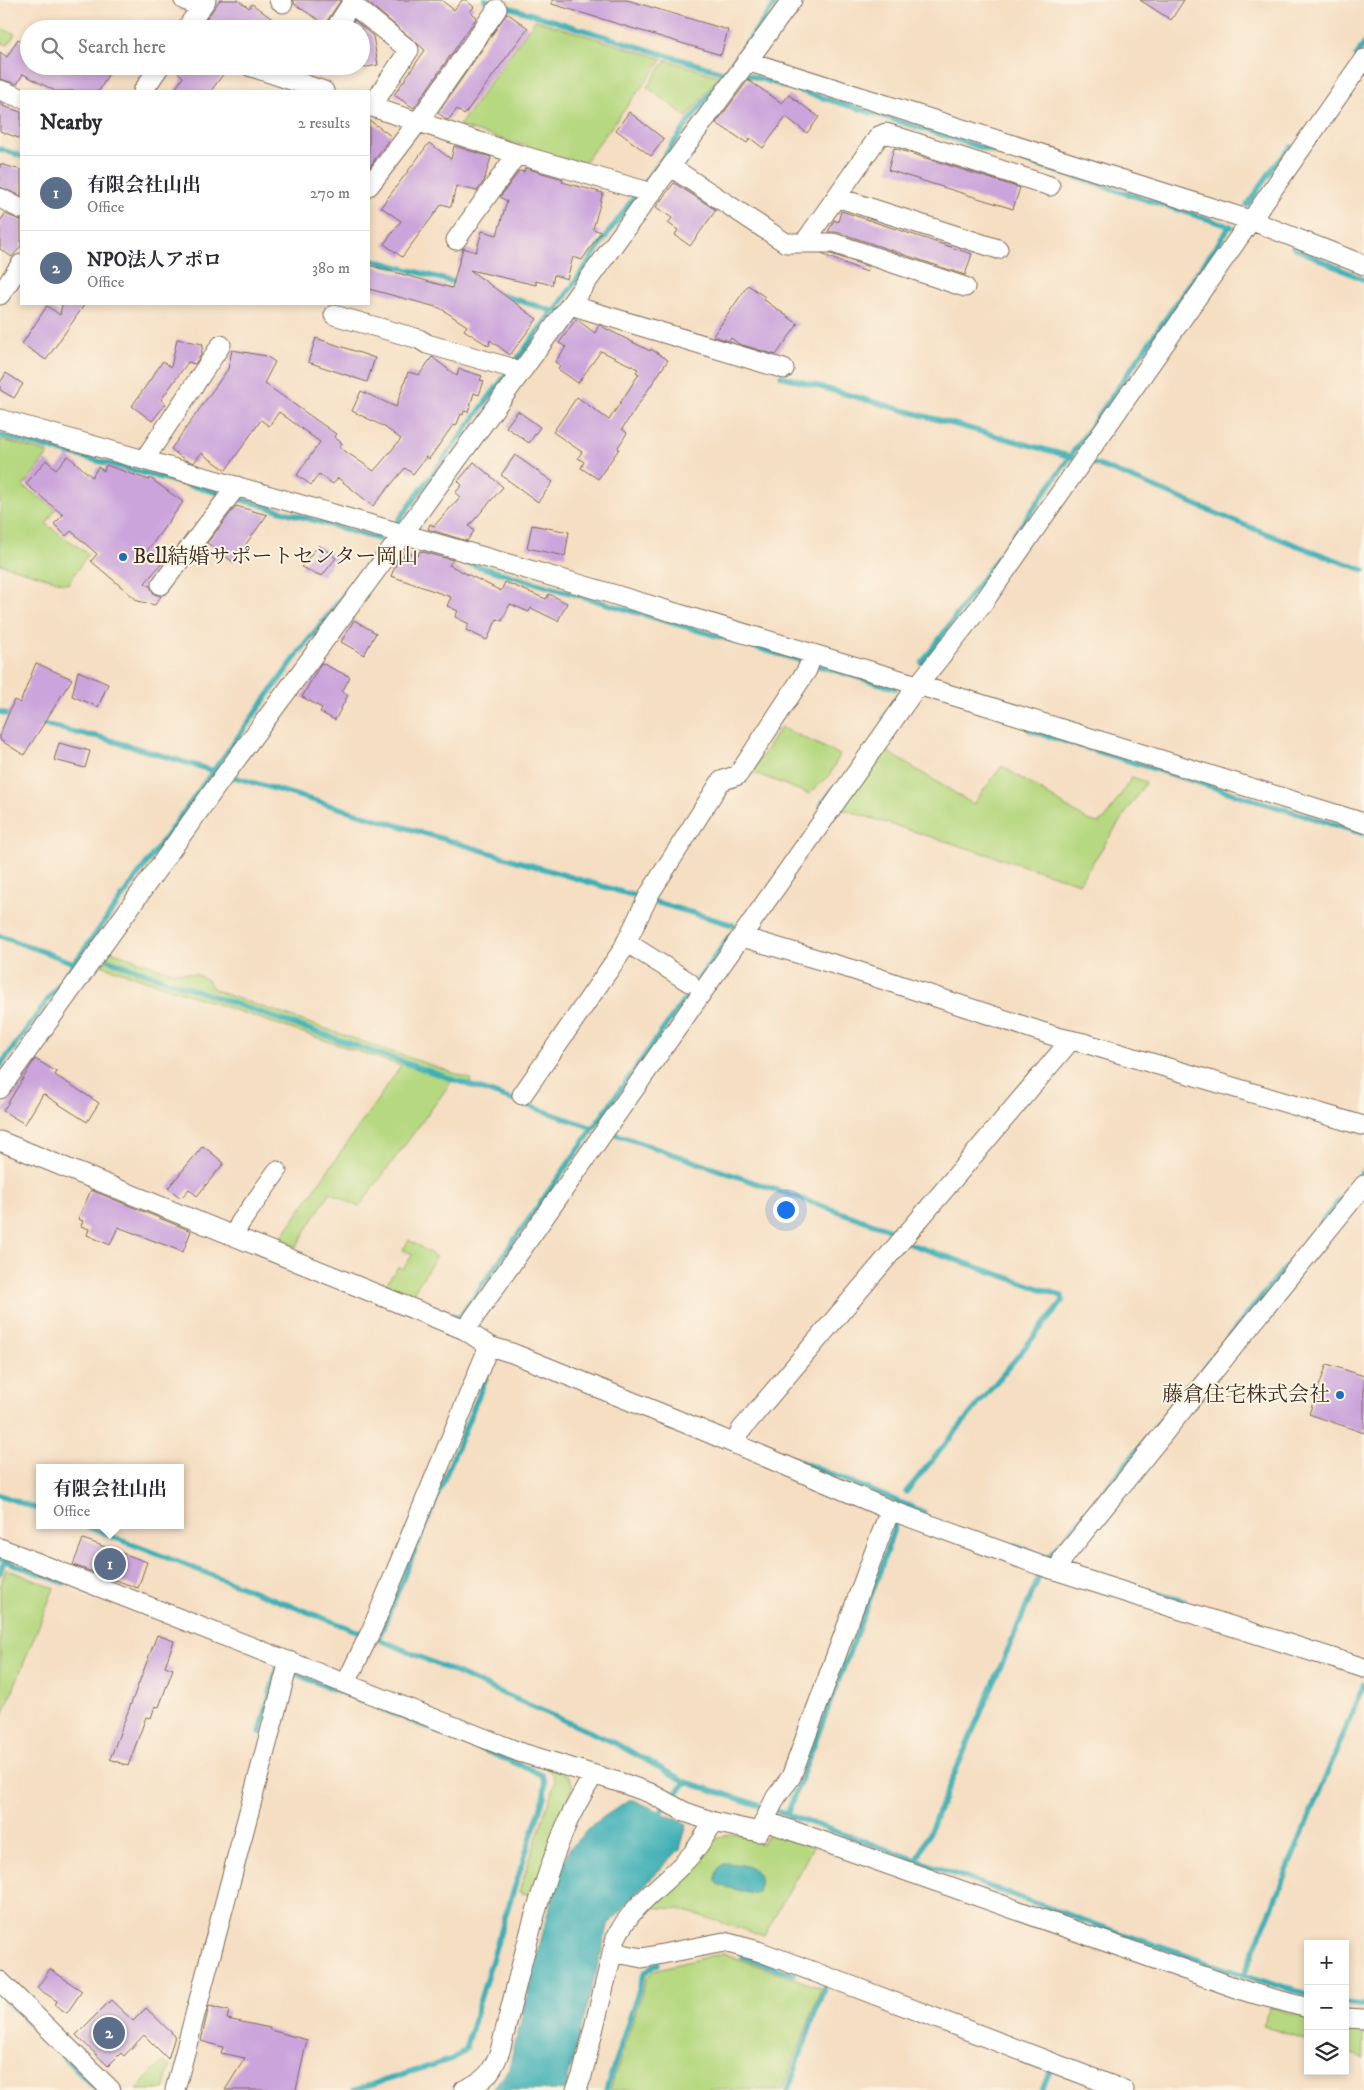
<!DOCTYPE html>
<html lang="en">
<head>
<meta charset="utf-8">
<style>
	:root { --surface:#fff; --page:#f2f2f3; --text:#2b2b33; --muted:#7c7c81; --line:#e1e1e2; --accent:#1f6fb2 }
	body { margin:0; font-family:"IM FELL DW Pica","Noto Serif JP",serif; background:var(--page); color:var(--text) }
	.controls { position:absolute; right:15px; bottom:15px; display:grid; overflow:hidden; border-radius:0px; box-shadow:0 2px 8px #0003 }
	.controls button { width:45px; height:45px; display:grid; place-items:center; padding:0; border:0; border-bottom:1px solid var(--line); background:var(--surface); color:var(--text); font:25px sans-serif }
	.you { position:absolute; left:785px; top:1209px; width:18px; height:18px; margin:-12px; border:4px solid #fff; border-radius:50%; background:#1a73e8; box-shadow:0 0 0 8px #1a73e833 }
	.badge { display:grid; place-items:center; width:32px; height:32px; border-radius:50%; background:var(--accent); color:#fff; font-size:16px; font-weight:700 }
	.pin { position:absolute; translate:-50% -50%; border:2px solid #fff; box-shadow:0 1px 5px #0006 }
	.popup { position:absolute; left:36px; top:1464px; width:148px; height:65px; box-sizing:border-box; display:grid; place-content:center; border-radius:0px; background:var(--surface); filter:drop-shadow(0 1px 4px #0005); font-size:16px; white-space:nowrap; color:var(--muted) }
	.popup b { font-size:19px; color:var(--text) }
	.popup::after { content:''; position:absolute; left:50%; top:100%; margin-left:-10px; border:10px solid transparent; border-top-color:var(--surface) }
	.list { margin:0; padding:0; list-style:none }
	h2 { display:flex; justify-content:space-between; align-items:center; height:65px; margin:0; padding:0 20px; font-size:21px }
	h2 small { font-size:16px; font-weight:400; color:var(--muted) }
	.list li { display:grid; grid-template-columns:32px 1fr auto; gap:15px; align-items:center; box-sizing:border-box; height:75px; padding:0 20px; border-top:1px solid var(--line) }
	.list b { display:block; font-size:19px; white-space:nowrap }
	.list p { margin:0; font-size:16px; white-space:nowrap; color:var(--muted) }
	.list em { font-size:16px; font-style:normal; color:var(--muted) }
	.icon { flex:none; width:28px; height:28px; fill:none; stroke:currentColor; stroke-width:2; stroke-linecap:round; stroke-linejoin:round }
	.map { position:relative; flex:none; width:1364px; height:2090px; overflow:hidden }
	.search { position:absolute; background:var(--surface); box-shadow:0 2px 8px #0003; left:20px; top:20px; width:350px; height:55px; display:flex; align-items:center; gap:12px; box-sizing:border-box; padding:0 18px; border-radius:28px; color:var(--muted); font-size:19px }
	.panel { position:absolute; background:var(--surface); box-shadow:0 2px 8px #0003; left:20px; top:90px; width:350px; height:215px; border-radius:0px }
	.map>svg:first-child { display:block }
	.green { fill:#b6d880; stroke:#78814f }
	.water { fill:#3eafb5; stroke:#3c6c6a }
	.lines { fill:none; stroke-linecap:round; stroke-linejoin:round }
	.stream { stroke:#3eafb5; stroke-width:5.5 }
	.building { fill:#cba4db }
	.minor-casing { stroke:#7c6957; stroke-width:21 }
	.minor { stroke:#fff; stroke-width:19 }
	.poi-dot { fill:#1f6fb2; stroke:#fcf5e5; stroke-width:2 }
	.labels { text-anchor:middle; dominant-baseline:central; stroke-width:4; stroke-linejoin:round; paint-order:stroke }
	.poi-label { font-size:21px; fill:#3b2a1e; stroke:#fcf5e5; text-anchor:start }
</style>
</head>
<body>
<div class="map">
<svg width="1364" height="2090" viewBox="0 0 1364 2090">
	<rect width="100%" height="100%" fill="#fcf5e5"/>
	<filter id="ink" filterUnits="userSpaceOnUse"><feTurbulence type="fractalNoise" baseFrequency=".02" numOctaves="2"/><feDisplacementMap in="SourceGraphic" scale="10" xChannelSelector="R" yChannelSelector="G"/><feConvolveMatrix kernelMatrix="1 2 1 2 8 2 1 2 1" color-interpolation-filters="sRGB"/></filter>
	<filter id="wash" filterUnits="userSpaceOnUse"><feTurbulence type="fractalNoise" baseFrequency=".0096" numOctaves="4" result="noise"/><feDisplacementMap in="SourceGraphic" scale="20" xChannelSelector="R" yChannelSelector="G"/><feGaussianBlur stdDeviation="1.12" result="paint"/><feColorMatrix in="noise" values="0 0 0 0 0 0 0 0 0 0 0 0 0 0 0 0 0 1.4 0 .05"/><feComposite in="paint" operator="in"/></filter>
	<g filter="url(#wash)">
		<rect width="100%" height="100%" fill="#f5dec2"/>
		<path class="green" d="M535,20L663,59L583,164L459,126Z
			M0,28L15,34L8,45L0,42Z
			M666,60L719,76L687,117L647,87Z
			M0,439L49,453L23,486L56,509L46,524L88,554L68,584L0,564Z
			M781,727L840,755L829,776L809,794L752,772Z
			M883,749L973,804L1002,766L1087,820L1098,823L1105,819L1132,777L1146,782L1079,883L842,809Z
			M108,950L168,971L195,974L206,979L213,988L222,993L471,1079L469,1086L452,1081L359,1207L330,1192L296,1247L280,1239L401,1066L98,964Z
			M409,1240L436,1257L412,1294L386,1284L398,1267L403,1269L413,1254L403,1250Z
			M6,1569L54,1588L0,1722V1587Z
			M545,1767L569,1776L573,1786L534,1896L519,1892L555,1782L553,1775Z
			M769,1832L813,1847L764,1936L679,1909L648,1907C661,1893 710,1840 725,1835C736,1832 751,1840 762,1844Z
			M723,1953L821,1988L783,2090H610L647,1977L654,1970Z
			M1270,2007L1308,2018V2040L1262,2026Z
			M1345,2026L1364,2027V2058L1345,2052Z
			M163,2061L170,2067L164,2090H136Z"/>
		<path class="water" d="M628,1800H634L687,1824L680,1849L631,1899L608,1926L565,2090H492L509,2068L548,1912L569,1849L592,1825Z
			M727,1863C747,1865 765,1867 758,1892L752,1894L719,1885C713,1878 716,1872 720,1866Z"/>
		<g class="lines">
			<path class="stream" d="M485,0L725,73
				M1356,56L1364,44
				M728,69L876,114L1232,227
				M0,149L21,156
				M1247,205L1273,168L1291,147
				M1293,247L1364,280
				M369,259L461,284
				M501,295L553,311H562
				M556,310L611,229L778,0
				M781,376L1072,457
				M0,435L219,493L379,539
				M1090,462C1129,476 1166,492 1203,508C1256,530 1310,551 1364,570
				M398,521L553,311
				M443,556L895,688
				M922,663L1053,481L1230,226
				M0,712L15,716
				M884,718L899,695
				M38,723L86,735L96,736L733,925
				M1029,730L1364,834
				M822,804L834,789
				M0,936L74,963
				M109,960L593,1128
				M0,1066L300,651L381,547
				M612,1133L900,1233
				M452,1315L459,1318L730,935
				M789,1457L924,1512
				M906,1492L1063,1301L1062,1296L910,1244
				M0,1495L40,1510
				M82,1525L393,1645L613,1742L686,1782
				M1012,1545L1060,1562
				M0,1559L64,1583
				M1047,1560L1131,1458L1364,1170
				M0,1573L4,1560
				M1147,1591L1184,1601
				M378,1639L486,1378
				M288,1671L530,1769L542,1775L545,1783L544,1797L506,1914L465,2049L459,2055L452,2059L354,2090
				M260,1733L277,1667
				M787,1815L877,1580L898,1516
				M656,1817L686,1782C843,1830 995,1891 1150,1943C1202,1961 1254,1980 1308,1994
				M917,1861L1043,1568
				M742,1956L793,1974
				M1244,1975L1364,1684
				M0,1994L97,2090
				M1345,2003L1364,2005
				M606,2090L644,1974L653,1965L658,1964
				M788,2090L825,1985
				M1042,2090L1050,2071"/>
		</g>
		<g id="blocks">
			<path class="building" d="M220,0H238L249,8L252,4L286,29H220L206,19Z
				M294,0H341L325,24L294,4Z
				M365,0H441L454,10L462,0H466L474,7L470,12L477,17L414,108L394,95L425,50Z
				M552,0H627L728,30L721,55L552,4Z
				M1140,0H1184L1171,20Z
				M507,13L528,28L464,115L457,109L448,120L446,119L438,113Z
				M354,20L373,36L378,65L361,68V29H349Z
				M18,39L29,46V66H113L99,91H55L23,74L17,84L0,79V52L7,57Z
				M171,66H214L224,73L211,91H174L183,77Z
				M748,80L782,103L789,95L819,117L807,133L786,117L763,148L750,138L747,143L716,123Z
				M0,102L4,104L3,106L21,112V139L0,131Z
				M629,112L664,139L651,156L616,130Z
				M369,120L391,136L369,168Z
				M429,143L451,159L454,146L491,157L484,181L477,191L456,186L451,207L442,204L402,257L384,244L401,221L381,207Z
				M894,148L1020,188L1013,209L888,170Z
				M0,164L21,170V196L0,187Z
				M525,168L563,179L562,182L603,193L593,229L601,232L582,260L573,257L567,279L554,275L552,285L536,281V285L470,270L537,319L510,355L490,340L489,346L464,330L467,326L440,308L369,289V265L452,288L463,248L476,252L482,231L497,235L507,201L500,197L519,171L524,172Z
				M674,183L716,210L690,246L675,235L678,230L668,223L672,218L656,207Z
				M841,211L972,254L965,275L837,232H828L834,220L838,222Z
				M5,214L21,220V246L12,257L0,249V221Z
				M821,254H831L869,267L867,272Z
				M748,285L765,297L763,299L798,324L776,355L739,344L731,338L729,341L713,336Z
				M62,304H85L46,360L22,344L47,306L60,315Z
				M576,319L595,333L599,325L601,326L650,351L651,349L668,360L622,429L627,433L618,447L619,449L598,479L581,468L584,462L578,458L582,452L553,432L577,397L609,420L639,374L636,372L638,369L601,351L578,383L558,369L560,365L555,362L566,347L559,343Z
				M316,338L375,358L367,382L308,362Z
				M177,339L203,344L201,355L195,364L188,362L161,400L166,404L152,421L132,406L163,361L171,367Z
				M232,350L266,356L275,362L264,383L336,434L334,437L342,443L339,447L374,471L401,439L383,426L352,411L361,391L396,407L408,372L419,375L432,357L457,376L459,369L482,376L480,380L484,381L479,395L474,393L468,412L464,411L463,415L461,414L456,426L453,425L429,459L426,457L413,474L405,468L373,506L338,478L333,484L319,474L311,485L297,475L320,442L279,412L269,426L261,420L226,470L201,453L194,463L185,460L171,449L228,369Z
				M6,373L23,384L14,398L0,390V383Z
				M518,411L540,427L529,443L506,427Z
				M515,455L553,482L538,502L501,475Z
				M68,456L92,477L98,467L104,471L106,465L149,480L150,478L183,502L147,551L162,563L145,583L150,586L154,594L161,596L155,605L138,601L91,561L97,554L71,531L66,536L54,524L63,515L26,484L46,460L56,469Z
				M474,462L503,487L469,526L474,531L467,541L428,529L430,524L434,526L460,497L455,493L462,485L458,481Z
				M236,506L267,515L233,562L207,543Z
				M532,525L569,532L565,556L527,548Z
				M319,545L336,558L322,576L301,567Z
				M420,551L453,560L449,565L501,591L505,582L546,599L549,594L567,603L558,621L531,608L529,612L510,604L502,621L497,619L487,640L466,630L469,624L455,617L458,611L447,606L451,597L391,576L397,562L398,559L402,561L405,552L418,556Z
				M354,620L376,633L364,655L341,642Z
				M36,663L72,679L24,755L0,740V734L14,700L20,703Z
				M321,663L350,677L342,692L348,695L335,720L320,712L322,708L302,697Z
				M78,671L108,684L98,707L72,696Z
				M59,743L90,751L85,768L54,760Z
				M35,1059L57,1072L55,1075L99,1103L87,1122L43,1094L25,1124L3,1111Z
				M203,1146L224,1163L197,1196L189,1189L181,1198L168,1188Z
				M91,1190L191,1231L183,1252L118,1227L110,1245L87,1235L89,1229L81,1226L83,1221L78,1219Z
				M1327,1364L1364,1376V1433L1309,1414Z
				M83,1539L147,1562L138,1588L73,1565Z
				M157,1635L174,1641L165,1666L173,1669L159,1707L155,1706L151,1718L146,1717L128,1766L110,1759Z
				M50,1969L82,1991L67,2013L55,2005L57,2001L37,1988Z
				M111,2000L133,2021L146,2008L175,2036L168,2059L144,2035L124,2056L121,2053L108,2066L76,2035Z
				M209,2006L229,2011L227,2019L270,2028V2030L307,2040L296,2090H225L245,2058L221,2053L223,2047L201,2041Z"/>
		</g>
	</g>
	<g filter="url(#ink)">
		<use href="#blocks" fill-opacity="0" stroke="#7c6957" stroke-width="1"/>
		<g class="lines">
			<defs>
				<path id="minor" d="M184,0L201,7
					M279,0L283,3
					M358,9L409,50L371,107
					M186,29L206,0
					M335,29L354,0
					M747,61L1250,220L1364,265
					M249,66L324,91
					M0,90L21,98
					M143,91L160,66
					M369,106L517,154L652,193
					M671,167L786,243H804L879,136L886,133L1050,186
					M369,186L418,122L497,9
					M836,197L998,249
					M0,198L21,209
					M456,240L517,154
					M804,243H833L965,287
					M0,295L21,264
					M570,305L784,369
					M334,315L419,339L427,344L508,367L520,374
					M0,419L582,585L981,704L1364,823
					M144,460L221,345
					M161,585L237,486
					M742,937L854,970L1057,1037L1084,1043L1364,1126
					M626,942L689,982
					M0,1089L221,780L403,534L792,0
					M522,1095L622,951L650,893L721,781L738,775L807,670L813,654
					M0,1141L465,1330L489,1346L512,1353L702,1430L890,1510L1039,1565L1364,1668
					M234,1236L240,1223L277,1171
					M465,1330L918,685L983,603L1364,59
					M735,1444L741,1430L1071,1040
					M0,1548L519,1752L625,1784L650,1793L685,1812L714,1822L759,1832L776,1797L791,1777L890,1510
					M1058,1571L1063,1558L1364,1185
					M346,1683L372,1629L489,1346
					M765,1821L1248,1992L1308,2008
					M612,1952L642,1958L724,1942L758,1951L844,1983L1124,2090
					M0,1981L111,2090
					M1345,2018L1364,2019
					M175,2090L289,1661
					M464,2090C486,2080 492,2073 500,2051C519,1976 535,1900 565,1828C572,1810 584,1792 593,1775
					M576,2090L582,2076L616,1938C632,1903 667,1883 692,1854C700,1844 707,1832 714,1822"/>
			</defs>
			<use href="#minor" class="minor-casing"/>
			<use href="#minor" class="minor"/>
		</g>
	</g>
	<g class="poi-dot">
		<circle cx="123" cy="557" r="5"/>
		<circle cx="1340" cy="1395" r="5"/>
	</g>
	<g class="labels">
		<g class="poi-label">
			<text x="133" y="557">Bell結婚サポートセンター岡山</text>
			<text x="1330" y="1395" text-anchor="end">藤倉住宅株式会社</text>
		</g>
	</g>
</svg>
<div class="controls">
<button>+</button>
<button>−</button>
<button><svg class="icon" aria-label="layers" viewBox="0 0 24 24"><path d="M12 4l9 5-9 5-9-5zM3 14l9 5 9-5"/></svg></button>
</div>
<div class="you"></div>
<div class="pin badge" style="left:110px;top:1564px;background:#5c6f8a">1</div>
<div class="popup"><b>有限会社山出</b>Office</div>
<div class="pin badge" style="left:109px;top:2033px;background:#5c6f8a">2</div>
<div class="search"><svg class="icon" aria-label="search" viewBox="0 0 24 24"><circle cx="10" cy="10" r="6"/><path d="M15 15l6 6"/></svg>Search here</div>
<section class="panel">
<h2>Nearby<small>2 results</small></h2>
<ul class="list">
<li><span class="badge" style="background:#5c6f8a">1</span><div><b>有限会社山出</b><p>Office</p></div><em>270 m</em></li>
<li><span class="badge" style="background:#5c6f8a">2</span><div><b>NPO法人アポロ</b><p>Office</p></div><em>380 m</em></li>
</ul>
</section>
</div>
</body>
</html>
